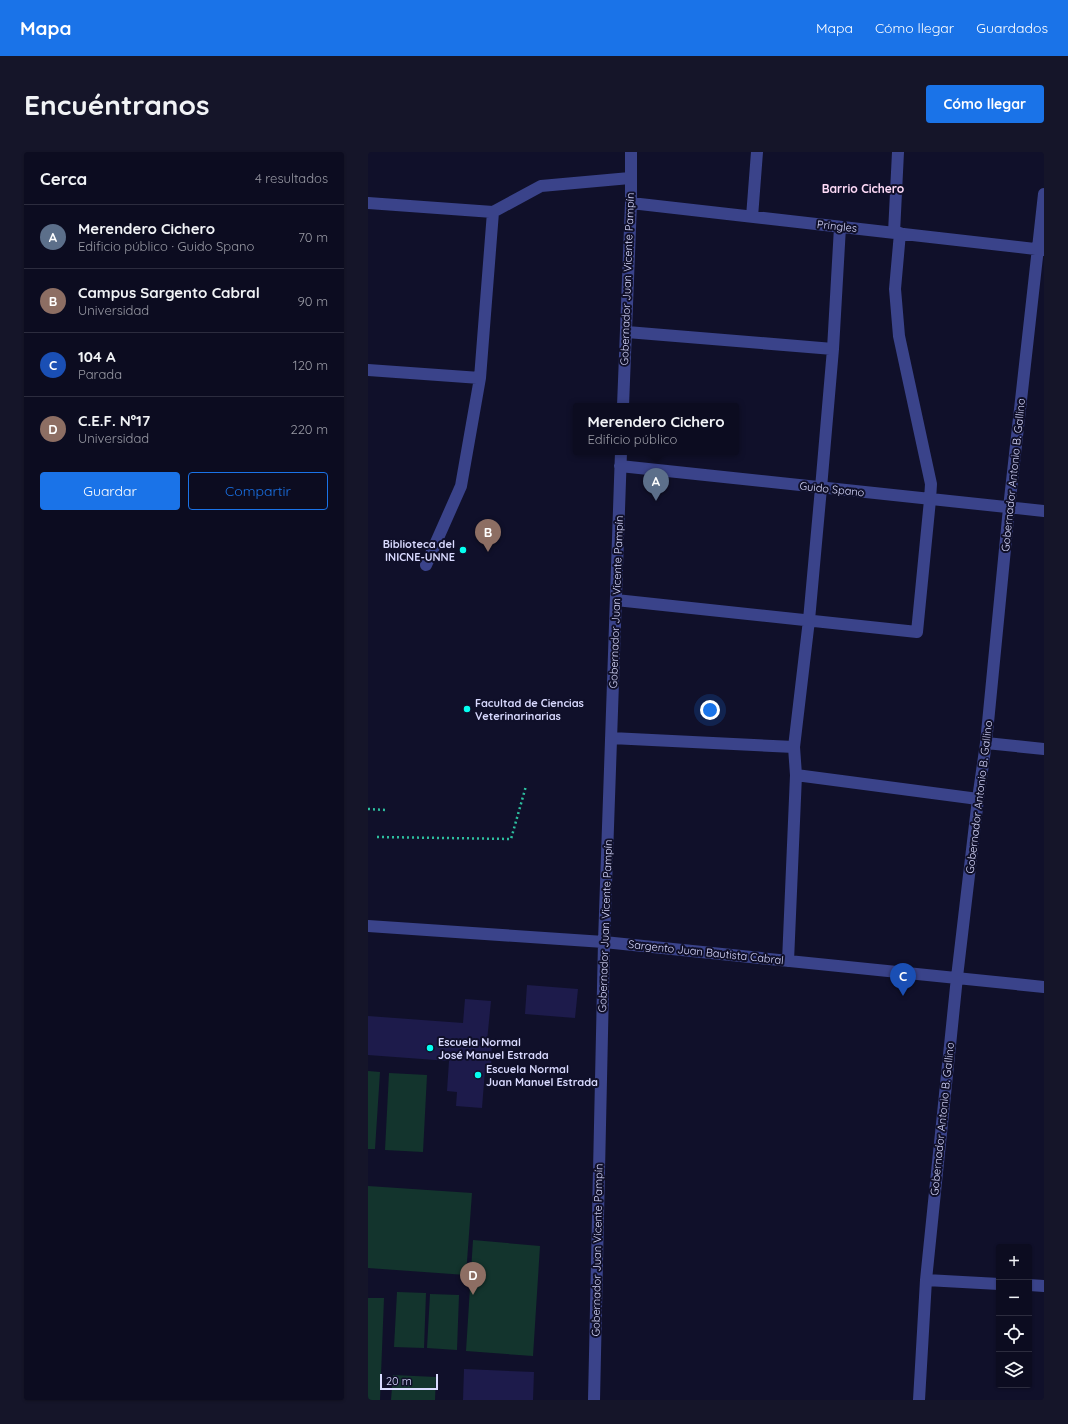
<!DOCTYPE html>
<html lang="es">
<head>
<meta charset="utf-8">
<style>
	:root { --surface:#0c0c20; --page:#151529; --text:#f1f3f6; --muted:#9a9ba5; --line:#2c2c3e; --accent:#1a73e8 }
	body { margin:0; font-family:Quicksand,sans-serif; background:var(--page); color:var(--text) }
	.controls { position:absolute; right:12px; bottom:12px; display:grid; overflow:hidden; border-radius:4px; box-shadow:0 1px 3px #0004 }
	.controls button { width:36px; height:36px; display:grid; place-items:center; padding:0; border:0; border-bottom:1px solid var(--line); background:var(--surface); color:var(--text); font:20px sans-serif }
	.scale { position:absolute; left:12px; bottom:10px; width:58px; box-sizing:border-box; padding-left:4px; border:2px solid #d9daff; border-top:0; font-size:11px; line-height:14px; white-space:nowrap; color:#d9daff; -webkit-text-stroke:3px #10102a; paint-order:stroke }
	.you { position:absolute; left:342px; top:558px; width:14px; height:14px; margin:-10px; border:3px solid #fff; border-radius:50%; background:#1a73e8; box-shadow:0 0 0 6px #1a73e833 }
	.badge { display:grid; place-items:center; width:26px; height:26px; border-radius:50%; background:var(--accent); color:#fff; font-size:13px; font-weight:700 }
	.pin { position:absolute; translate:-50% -33px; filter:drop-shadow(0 1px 2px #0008) }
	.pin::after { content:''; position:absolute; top:21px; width:14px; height:12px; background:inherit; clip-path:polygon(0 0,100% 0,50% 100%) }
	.popup { position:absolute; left:205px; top:251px; width:166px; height:52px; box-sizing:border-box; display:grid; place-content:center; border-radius:4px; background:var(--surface); filter:drop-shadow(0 1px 3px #0005); font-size:13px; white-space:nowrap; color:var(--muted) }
	.popup b { font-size:15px; color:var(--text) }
	.popup::after { content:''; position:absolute; left:50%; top:100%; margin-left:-8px; border:8px solid transparent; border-top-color:var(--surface) }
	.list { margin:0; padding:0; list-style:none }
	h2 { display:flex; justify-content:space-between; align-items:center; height:52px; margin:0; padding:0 16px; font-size:17px }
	h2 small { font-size:13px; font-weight:400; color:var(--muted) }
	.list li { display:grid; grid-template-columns:26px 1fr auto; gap:12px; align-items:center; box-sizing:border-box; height:64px; padding:0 16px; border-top:1px solid var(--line) }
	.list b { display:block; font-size:15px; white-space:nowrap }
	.list p { margin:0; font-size:13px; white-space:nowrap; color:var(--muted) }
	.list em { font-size:13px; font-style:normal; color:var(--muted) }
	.actions { display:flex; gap:8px; padding:12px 16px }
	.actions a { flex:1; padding:9px 0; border:1px solid var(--accent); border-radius:4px; text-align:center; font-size:14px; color:var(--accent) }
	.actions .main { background:var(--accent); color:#fff }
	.icon { flex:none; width:22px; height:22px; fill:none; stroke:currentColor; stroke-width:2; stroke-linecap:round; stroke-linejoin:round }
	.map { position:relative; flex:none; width:676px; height:1248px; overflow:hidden; border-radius:4px }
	header { display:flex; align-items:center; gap:24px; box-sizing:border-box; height:56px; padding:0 20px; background:var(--accent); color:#fff }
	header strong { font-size:19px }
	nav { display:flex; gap:22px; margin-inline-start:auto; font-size:14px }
	.intro { display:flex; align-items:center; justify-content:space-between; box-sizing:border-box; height:96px; padding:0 24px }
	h1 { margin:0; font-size:28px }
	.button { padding:10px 18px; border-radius:4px; background:var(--accent); color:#fff; font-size:14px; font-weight:700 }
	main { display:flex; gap:24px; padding:0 24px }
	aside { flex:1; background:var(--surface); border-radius:4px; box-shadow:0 1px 3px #0004 }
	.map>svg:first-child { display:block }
	.green { fill:#13342d }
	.building { fill:#1d1b4b }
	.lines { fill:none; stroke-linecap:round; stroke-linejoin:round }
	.path { stroke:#2dbf9f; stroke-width:2.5; stroke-dasharray:2 3; stroke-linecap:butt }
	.minor { stroke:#3a438a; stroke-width:12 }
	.poi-dot { fill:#05fff0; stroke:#10102a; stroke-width:1.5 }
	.labels { text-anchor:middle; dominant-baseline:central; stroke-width:4; stroke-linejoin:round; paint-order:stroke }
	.street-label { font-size:11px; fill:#d9daff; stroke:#10102a }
	.poi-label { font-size:11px; font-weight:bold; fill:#d9daff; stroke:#10102a; text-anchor:start }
	.neighbourhood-label { font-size:12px; font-weight:bold; fill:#ffdbf8; stroke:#10102a }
</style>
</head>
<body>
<header>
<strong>Mapa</strong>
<nav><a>Mapa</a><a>Cómo llegar</a><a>Guardados</a></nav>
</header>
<div class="intro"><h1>Encuéntranos</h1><a class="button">Cómo llegar</a></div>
<main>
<aside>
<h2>Cerca<small>4 resultados</small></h2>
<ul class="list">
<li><span class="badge" style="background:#5c6f8a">A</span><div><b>Merendero Cichero</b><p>Edificio público · Guido Spano</p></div><em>70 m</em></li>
<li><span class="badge" style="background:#8d6e63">B</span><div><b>Campus Sargento Cabral</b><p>Universidad</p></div><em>90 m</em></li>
<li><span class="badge" style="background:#1a4fb4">C</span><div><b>104 A</b><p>Parada</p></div><em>120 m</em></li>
<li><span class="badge" style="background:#8d6e63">D</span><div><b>C.E.F. Nº17</b><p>Universidad</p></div><em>220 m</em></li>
</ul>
<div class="actions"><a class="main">Guardar</a><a>Compartir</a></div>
</aside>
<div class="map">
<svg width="676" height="1248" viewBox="0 0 676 1248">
	<rect width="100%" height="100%" fill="#10102a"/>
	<path class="green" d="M0,919L12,920L7,997H0Z
		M21,921L59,923L55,1000L17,998Z
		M0,1034L104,1041L98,1123L0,1116Z
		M105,1088L172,1094L165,1204L98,1199Z
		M29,1140L58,1141L56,1196L26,1195Z
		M62,1142L91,1143L89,1198L59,1196Z
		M0,1146H16L12,1248H0Z
		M25,1223L68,1225L67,1248H23Z"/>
	<path class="building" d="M159,833L210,837L207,866L157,862Z
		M97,847L123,849L119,889H124L123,918H117L114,956L88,954L89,940L79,939L81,909L0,903V864L95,871Z
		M96,1217L166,1220L165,1248H95Z"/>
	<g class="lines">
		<path class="path" d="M0,657L18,658
			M9,685L143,687L158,634"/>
		<path class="minor" d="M0,51L125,60L173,34L262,26
			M263,51L676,98
			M384,65L389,0
			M526,81L530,0
			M259,180L465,197
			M0,218L112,226
			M255,254L263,51V0
			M252,314L676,359
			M58,413L93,334L112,226L125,60
			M248,448L549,480L562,348L563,332L531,184L527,137L532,81
			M243,586L426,595
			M618,591L676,597
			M428,623L610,647
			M0,774L236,790L676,835
			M420,809L428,623L426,595L441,468L453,336L465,197L472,75
			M558,1128L631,1132
			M661,1133L676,1134
			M226,1248L236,790L253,300
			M551,1248L558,1128L589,825L610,647L618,591L641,356L676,42"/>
	</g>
	<g class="poi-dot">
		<circle cx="95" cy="398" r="4"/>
		<circle cx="99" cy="557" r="4"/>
		<circle cx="62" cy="896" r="4"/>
		<circle cx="110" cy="923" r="4"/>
	</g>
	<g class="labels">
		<g class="street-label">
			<text transform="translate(469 74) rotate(6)">Pringles</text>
			<text transform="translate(259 127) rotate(-88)">Gobernador Juan Vicente Pampín</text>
			<text transform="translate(645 323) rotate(-84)">Gobernador Antonio B. Gallino</text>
			<text transform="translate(464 337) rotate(6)">Guido Spano</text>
			<text transform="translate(248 450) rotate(-88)">Gobernador Juan Vicente Pampín</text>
			<text transform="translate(611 645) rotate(-83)">Gobernador Antonio B. Gallino</text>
			<text transform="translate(237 774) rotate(-88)">Gobernador Juan Vicente Pampín</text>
			<text transform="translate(338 800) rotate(6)">Sargento Juan Bautista Cabral</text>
			<text transform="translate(574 967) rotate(-84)">Gobernador Antonio B. Gallino</text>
			<text transform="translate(229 1098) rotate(-89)">Gobernador Juan Vicente Pampín</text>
		</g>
		<g class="poi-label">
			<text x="87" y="392" text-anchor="end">Biblioteca del<tspan x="87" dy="13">INICNE-UNNE</tspan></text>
			<text x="107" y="551">Facultad de Ciencias<tspan x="107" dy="13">Veterinarinarias</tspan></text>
			<text x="70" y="890">Escuela Normal<tspan x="70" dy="13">José Manuel Estrada</tspan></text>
			<text x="118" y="917">Escuela Normal<tspan x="118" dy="13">Juan Manuel Estrada</tspan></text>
		</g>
		<g class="neighbourhood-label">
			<text x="495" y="36">Barrio Cichero</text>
		</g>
	</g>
</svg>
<div class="controls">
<button>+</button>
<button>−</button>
<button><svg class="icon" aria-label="locate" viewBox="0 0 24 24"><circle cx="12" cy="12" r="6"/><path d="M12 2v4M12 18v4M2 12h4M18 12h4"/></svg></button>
<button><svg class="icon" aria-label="layers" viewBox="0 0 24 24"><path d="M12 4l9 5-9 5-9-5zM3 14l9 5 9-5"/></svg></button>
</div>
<div class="scale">20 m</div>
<div class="you"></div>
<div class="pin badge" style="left:288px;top:349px;background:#5c6f8a">A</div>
<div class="popup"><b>Merendero Cichero</b>Edificio público</div>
<div class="pin badge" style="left:120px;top:400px;background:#8d6e63">B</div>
<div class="pin badge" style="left:535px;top:844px;background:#1a4fb4">C</div>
<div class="pin badge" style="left:105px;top:1143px;background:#8d6e63">D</div>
</div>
</main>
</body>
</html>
